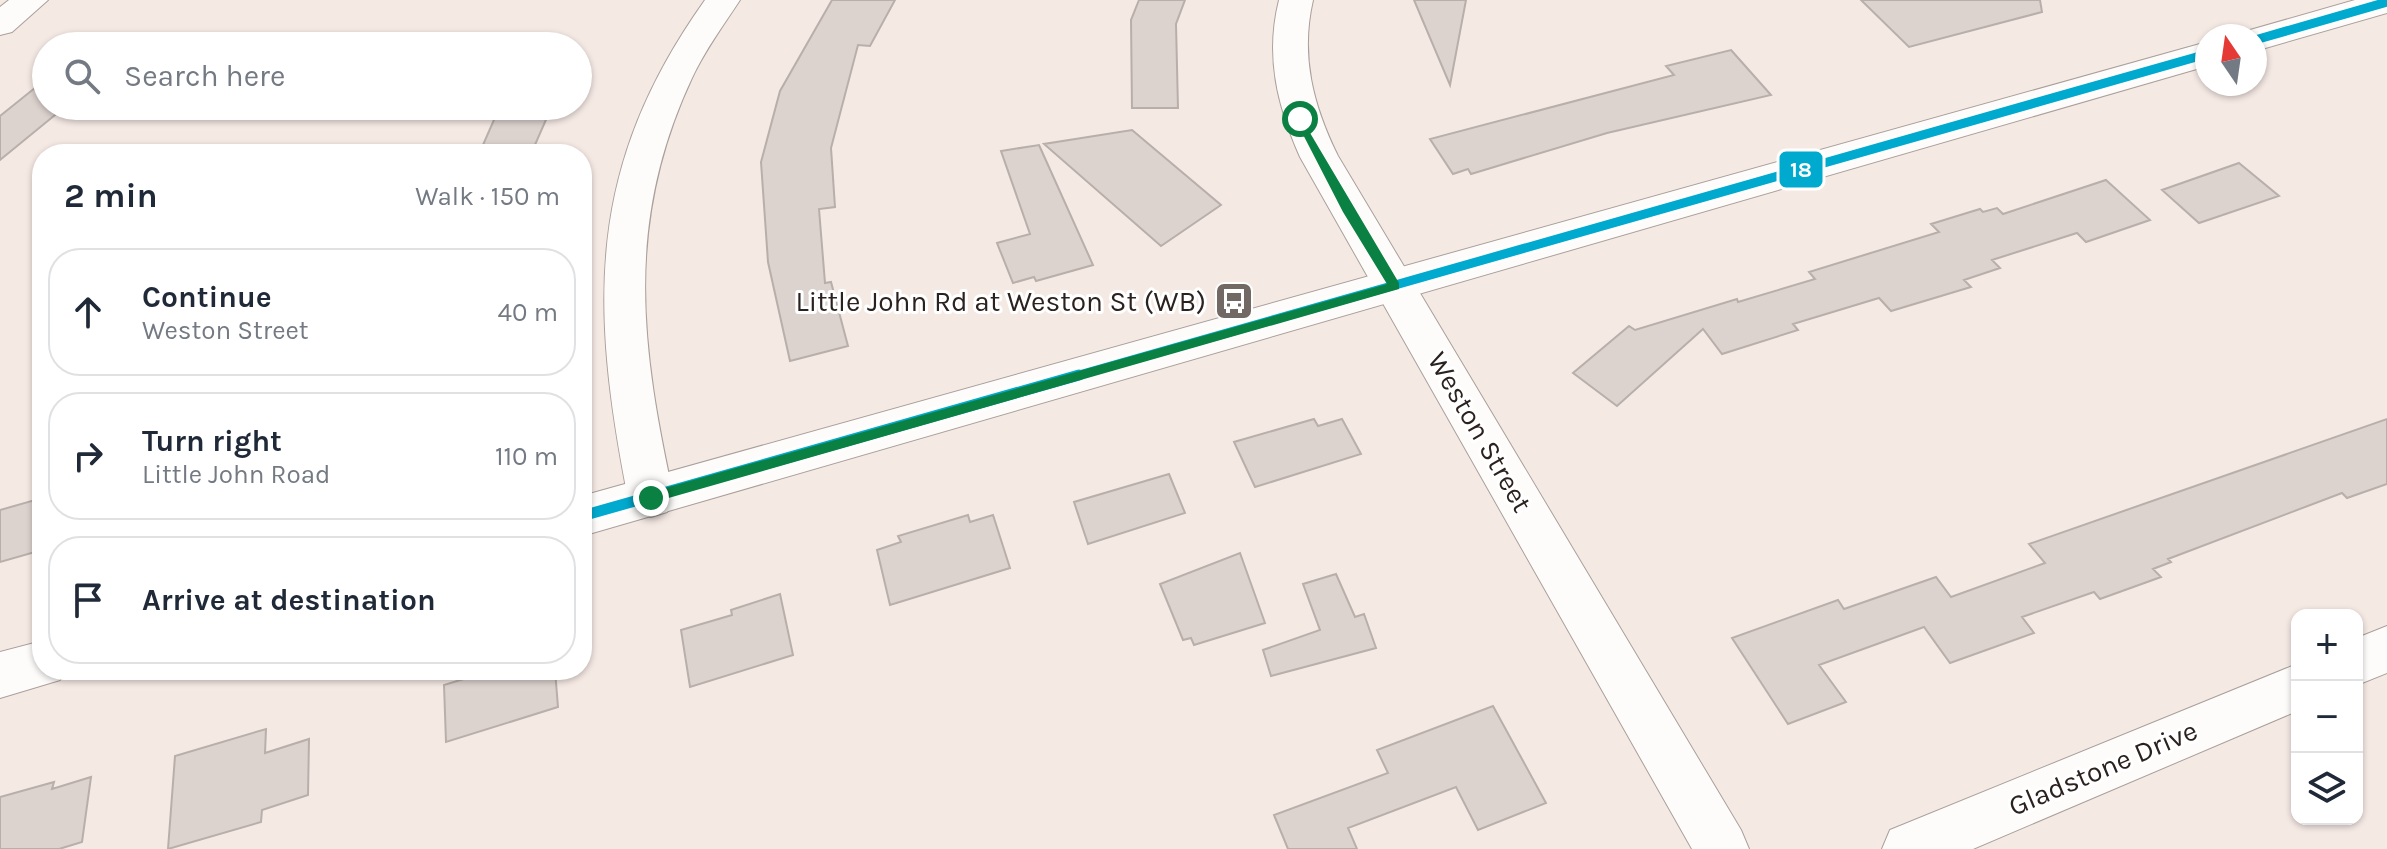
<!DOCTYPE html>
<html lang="en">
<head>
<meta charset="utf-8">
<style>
	:root { --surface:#fff; --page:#f6f6f7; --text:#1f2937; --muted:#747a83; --line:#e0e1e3 }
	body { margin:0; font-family:Karla,sans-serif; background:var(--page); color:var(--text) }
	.controls { position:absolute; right:24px; bottom:24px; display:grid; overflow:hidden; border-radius:16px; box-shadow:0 2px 6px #0004 }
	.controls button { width:72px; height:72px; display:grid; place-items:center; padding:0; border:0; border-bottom:2px solid var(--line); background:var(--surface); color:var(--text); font:40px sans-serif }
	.compass { position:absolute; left:2195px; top:24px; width:72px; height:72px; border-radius:50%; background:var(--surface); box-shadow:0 2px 6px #0004; rotate:347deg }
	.stop { position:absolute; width:24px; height:24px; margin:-18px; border:6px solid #0b8043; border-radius:50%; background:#fff }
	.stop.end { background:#0b8043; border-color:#fff; box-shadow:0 2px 8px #0008 }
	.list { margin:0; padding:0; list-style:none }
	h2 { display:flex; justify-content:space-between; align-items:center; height:104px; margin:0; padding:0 32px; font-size:34px }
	h2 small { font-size:26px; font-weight:400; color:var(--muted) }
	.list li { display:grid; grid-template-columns:52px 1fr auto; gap:24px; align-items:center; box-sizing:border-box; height:128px; margin:0 16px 16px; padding:0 16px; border:2px solid var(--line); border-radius:32px }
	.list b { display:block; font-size:30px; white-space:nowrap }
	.list p { margin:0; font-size:26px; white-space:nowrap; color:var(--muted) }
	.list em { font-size:26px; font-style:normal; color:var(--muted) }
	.icon { flex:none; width:44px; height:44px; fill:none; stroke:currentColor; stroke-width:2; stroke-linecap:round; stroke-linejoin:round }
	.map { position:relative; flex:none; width:2387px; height:849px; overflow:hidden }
	.search { position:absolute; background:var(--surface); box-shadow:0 2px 6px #0004; left:32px; top:32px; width:560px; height:88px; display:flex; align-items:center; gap:20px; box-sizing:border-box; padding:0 28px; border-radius:44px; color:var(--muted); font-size:30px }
	.panel { position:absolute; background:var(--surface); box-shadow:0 2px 6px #0004; left:32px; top:144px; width:560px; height:536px; border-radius:32px }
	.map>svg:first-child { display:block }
	.building { fill:#dcd2ce; stroke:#b8afab; stroke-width:2 }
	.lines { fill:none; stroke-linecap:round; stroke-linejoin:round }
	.minor-casing { stroke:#a9a09b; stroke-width:2 }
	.tertiary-casing { stroke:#a9a09b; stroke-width:2 }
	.minor { fill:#fefcfb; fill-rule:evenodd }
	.tertiary { fill:#fefcfb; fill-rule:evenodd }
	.bus-1-far1-casing { stroke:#fff; stroke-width:14 }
	.bus-1-casing { stroke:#fff; stroke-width:17 }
	.bus-1-far1 { stroke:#00a9ce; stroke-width:9 }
	.bus-1 { stroke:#00a9ce; stroke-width:11 }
	.route { fill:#0b8043 }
	.labels { text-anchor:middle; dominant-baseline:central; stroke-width:6; stroke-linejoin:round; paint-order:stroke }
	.poi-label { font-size:28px; fill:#2b221f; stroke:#fff; text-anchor:end }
	.street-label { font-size:28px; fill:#2b221f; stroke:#fff }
	.line-badge { stroke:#fff; stroke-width:3 }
	.badge-label { font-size:22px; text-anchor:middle; font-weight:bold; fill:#fff }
</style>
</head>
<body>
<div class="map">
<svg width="2387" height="849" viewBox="0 0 2387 849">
	<rect width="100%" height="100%" fill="#f5e9e4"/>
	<path class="building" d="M832,0H895L870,46L858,45L831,148L835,207L819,209L825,283L831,282L848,346L790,361L768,262L761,162L780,91Z
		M1139,0H1185L1176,24L1178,108H1132L1131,20Z
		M1414,0H1466L1450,85Z
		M1861,0H2040L2042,12L1909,47Z
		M1731,50L1771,95L1607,133L1471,174L1468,169L1453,174L1430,139L1674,75L1666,66Z
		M46,79V106H66L0,160V116Z
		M500,106H552L531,154H479Z
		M1132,130L1221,205L1161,246L1044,144Z
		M1039,145L1093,265L1036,281L1034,277L1013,283L997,243L1030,234L1001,151Z
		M2239,163L2279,196L2199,223L2162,190Z
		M2106,180L2150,220L2086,242L2077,233L1992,260L2000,268L1964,280L1971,287L1891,311L1879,298L1793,324L1798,330L1722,354L1703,329L1617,406L1573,373L1629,326L1635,330L1737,299L1738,302L1815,279L1809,272L1939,232L1931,224L1980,209L1983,212L1997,208L2003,214Z
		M1314,419L1318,426L1342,419L1361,454L1255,487L1234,442Z
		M2387,419V484L2347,498L2342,493L2168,559L2171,562L2153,569L2161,577L2100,599L2094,592L2022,617L2034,633L1950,663L1924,627L1819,665L1846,702L1788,724L1732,638L1838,600L1844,609L1936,577L1951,597L2045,563L2029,544Z
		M1169,474L1185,513L1088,544L1074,502Z
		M42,498V550L0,562V510Z
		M968,515L970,522L993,515L1010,568L890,605L877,550L901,542L898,536Z
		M1240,553L1265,623L1194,645L1191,638L1183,640L1160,584Z
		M1336,574L1355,617L1364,614L1376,648L1271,676L1263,650L1320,630L1303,584Z
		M780,594L793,655L690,687L681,630L732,615L731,610Z
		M493,670H555L558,707L446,742L444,685Z
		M1493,706L1546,803L1478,830L1456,787L1348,828L1357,849H1288L1274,815L1388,773L1377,750Z
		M266,729L265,753L309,739L308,795L262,810L261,822L168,849L175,756Z
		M91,777L82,842L59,849H0V797L54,782L52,789Z"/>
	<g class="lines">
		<defs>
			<path id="minor" d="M705,0H740C723,26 705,50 692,78C624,223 641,348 674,498L667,512L651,517L635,512L628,498C590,305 586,167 705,0Z
				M1279,0H1313C1300,56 1313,105 1338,156L1741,830L1749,849H1692L1300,157C1277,105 1265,56 1279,0Z
				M2387,626V673L2357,685V638Z
				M2297,664V711L1973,849H1882L1890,830Z"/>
			<path id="tertiary" d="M9,0H48L12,32L0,35V7Z
				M2355,0H2387V13L2255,51V36H2240L2243,32Z
				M2207,42V66L582,536V496Z
				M42,641V670H64L60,680L0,698V652Z"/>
		</defs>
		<use href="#minor" class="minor-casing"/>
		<use href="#tertiary" class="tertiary-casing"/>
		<use href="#minor" class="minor"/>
		<use href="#tertiary" class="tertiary"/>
		<defs>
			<path id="bus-1-far1" d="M2255,40L2387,2
				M1072,377L2207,54"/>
			<path id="bus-1" d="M582,516L1079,375"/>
		</defs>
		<use href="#bus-1-far1" class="bus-1-far1-casing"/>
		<use href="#bus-1" class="bus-1-casing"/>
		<use href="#bus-1-far1" class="bus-1-far1"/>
		<use href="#bus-1" class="bus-1"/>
	</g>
	<path class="route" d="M1300,116L1399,283V289L651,503L646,502L644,498L651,492L1387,284L1343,212L1295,119Z"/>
	<defs>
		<symbol id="bus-square" viewBox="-11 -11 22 22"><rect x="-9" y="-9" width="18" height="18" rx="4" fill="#726864" stroke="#fff"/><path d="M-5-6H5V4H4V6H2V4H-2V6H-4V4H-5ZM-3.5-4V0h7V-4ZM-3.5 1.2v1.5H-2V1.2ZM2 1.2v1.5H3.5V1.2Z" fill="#fff"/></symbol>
	</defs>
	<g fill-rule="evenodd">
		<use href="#bus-square" x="1212" y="279" width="44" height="44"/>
	</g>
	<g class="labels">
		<g class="poi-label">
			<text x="1206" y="301">Little John Rd at Weston St (WB)</text>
		</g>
		<g class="street-label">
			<text transform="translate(1480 432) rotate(60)">Weston Street</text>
			<text transform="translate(2103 768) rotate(-23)">Gladstone Drive</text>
		</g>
	</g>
	<rect class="line-badge" x="1778" y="150" width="46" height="39" rx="8" fill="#00a9ce"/>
	<g class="badge-label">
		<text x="1801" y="177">18</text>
	</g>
</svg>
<div class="controls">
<button>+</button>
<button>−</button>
<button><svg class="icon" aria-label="layers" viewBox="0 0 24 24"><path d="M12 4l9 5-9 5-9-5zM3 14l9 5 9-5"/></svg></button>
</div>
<svg class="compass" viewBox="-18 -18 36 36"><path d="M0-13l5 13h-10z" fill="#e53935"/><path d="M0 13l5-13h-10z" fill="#747a83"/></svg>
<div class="stop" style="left:1300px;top:119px"></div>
<div class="stop end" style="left:651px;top:498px"></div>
<div class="search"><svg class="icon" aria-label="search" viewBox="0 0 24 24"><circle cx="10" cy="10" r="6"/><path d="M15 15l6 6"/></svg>Search here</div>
<section class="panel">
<h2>2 min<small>Walk · 150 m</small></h2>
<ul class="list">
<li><svg class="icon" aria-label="ahead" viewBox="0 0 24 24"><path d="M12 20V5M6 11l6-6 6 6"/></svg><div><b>Continue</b><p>Weston Street</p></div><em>40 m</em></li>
<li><svg class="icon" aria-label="right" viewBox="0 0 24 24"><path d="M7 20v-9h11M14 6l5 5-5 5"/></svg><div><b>Turn right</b><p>Little John Road</p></div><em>110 m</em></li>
<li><svg class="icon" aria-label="arrive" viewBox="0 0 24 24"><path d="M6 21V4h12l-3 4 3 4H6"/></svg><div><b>Arrive at destination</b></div></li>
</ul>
</section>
</div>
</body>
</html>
